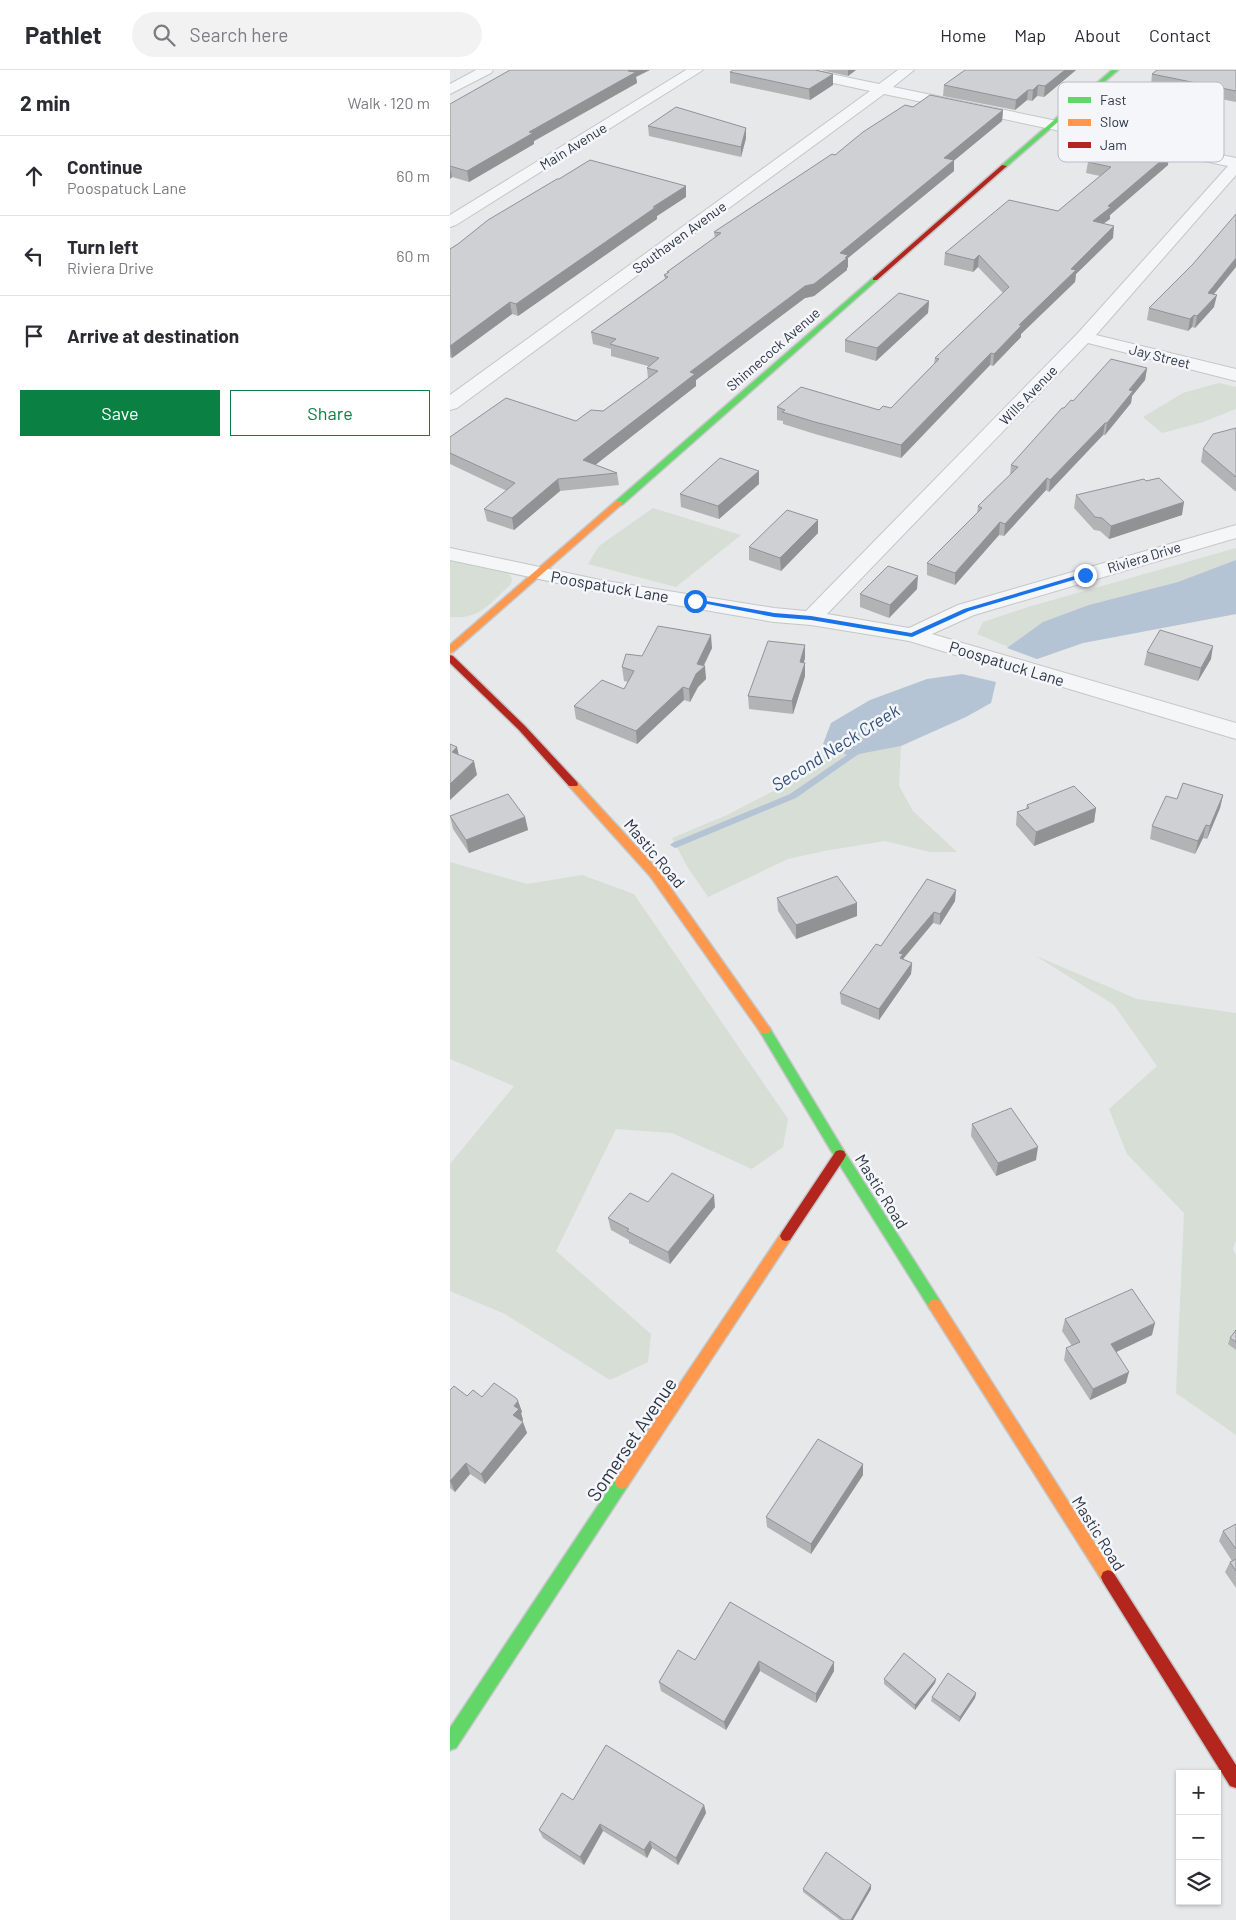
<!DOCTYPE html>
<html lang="en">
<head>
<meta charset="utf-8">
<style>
	:root { --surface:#fff; --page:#f2f2f3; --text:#2b2b33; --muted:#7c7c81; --line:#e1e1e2; --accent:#0b8043 }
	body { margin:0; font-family:Barlow,sans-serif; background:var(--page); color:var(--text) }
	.controls { position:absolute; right:15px; bottom:15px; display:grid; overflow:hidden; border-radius:0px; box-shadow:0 1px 4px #0004 }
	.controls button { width:45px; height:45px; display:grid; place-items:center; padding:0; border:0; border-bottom:1px solid var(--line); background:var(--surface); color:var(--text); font:25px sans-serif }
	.stop { position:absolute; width:15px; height:15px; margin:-11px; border:4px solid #1a73e8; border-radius:50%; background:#fff }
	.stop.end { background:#1a73e8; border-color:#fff; box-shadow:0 1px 5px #0008 }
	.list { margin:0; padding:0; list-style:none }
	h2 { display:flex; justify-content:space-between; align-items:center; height:65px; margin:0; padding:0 20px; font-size:21px }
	h2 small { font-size:16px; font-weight:400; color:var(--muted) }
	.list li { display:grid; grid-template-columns:32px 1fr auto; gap:15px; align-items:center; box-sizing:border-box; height:80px; padding:0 20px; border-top:1px solid var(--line) }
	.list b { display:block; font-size:19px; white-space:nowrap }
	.list p { margin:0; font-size:16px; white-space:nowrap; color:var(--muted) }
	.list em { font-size:16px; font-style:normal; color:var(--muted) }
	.actions { display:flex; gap:10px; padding:15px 20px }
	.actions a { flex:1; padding:11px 0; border:1px solid var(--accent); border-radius:0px; text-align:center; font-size:18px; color:var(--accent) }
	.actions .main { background:var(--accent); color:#fff }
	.icon { flex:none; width:28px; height:28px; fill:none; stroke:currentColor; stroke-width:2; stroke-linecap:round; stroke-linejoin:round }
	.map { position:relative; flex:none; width:786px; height:1850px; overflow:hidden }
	header { display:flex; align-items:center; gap:30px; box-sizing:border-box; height:70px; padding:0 25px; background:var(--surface); border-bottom:1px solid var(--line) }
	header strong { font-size:24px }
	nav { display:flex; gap:28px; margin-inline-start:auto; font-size:18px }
	.search { width:350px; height:45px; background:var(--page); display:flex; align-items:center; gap:12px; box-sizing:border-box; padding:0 18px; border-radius:28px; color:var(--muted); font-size:19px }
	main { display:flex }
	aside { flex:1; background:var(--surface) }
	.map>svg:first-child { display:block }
	.green { fill:#d6ded6 }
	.water { fill:#b4c4d5 }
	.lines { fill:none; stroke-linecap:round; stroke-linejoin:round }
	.stream { fill:#b4c4d5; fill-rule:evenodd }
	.street-casing { stroke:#c4c6c8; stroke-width:2 }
	.fast-casing { stroke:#c4c6c8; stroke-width:3 }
	.slow-casing { stroke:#c4c6c8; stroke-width:3 }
	.jam-casing { stroke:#c4c6c8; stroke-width:3 }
	.street { fill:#f5f6f7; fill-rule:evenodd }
	.fast { fill:#63d668; fill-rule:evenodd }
	.slow { fill:#ff974d; fill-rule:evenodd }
	.jam { fill:#b3261e; fill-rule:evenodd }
	.wall { fill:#b1b3b5 }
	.shaded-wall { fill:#909294 }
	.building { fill:#ced0d3; stroke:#909294 }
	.route { fill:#1a73e8 }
	.labels { text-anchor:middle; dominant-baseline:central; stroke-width:5; stroke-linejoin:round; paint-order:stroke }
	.far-street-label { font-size:14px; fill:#2b3445; stroke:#f4f6f9 }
	.street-label { font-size:16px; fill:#2b3445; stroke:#f4f6f9 }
	.water-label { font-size:18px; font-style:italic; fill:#34527a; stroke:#f4f6f9 }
	.near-street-label { font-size:19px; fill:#2b3445; stroke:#f4f6f9 }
	.key { fill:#f4f6f9; stroke:#b8bcc3; stroke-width:1 }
	.key-label { font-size:14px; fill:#2b3445 }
</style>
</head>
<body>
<header>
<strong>Pathlet</strong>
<div class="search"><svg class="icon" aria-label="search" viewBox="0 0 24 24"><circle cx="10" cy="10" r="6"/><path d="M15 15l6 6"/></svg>Search here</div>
<nav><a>Home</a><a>Map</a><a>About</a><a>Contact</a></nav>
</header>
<main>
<aside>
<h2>2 min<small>Walk · 120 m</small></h2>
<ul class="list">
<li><svg class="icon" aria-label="ahead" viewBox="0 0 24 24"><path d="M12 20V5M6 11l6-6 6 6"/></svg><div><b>Continue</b><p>Poospatuck Lane</p></div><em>60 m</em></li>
<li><svg class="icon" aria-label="left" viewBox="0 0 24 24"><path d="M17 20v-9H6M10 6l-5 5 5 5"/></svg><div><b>Turn left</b><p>Riviera Drive</p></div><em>60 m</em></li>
<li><svg class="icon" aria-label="arrive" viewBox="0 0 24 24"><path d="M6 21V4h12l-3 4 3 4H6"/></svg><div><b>Arrive at destination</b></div></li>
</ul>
<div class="actions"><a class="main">Save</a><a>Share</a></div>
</aside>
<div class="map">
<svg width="786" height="1850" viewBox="0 0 786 1850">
	<rect width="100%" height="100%" fill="#e6e8ea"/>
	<path class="green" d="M769,313L786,317V339L753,352L712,363L693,347L733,323Z
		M203,438L291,465L226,517L138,494L149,476Z
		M786,478V544L633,573L587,589L527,564L533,552L578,537Z
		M0,489L56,501L62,508L61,514C41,532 30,550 0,547Z
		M451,676L449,716L463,741L507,782H480L435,771L374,781L338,789L258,827L237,796L222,768L277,745L335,715L384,679L399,686Z
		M0,792L77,814L132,805L184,824L338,1049L333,1077L302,1099L222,1063L166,1059L106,1181L201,1264L198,1292L160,1310L55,1244L0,1221V1094L64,1016L0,989Z
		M586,886L687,929L786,943V1170L783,1179L786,1185V1365L726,1323L734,1143L677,1084L659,1039L707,996L664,935Z"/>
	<path class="water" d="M786,490V544L633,573L587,589L557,578L593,552L639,535L728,512Z
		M512,604L546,612L541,633L516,647L451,676L399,686L373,674L381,653L420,630L477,609Z"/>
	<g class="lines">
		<path class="stream" d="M410,676L413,677L414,679L413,681L346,728L228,777L225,778L220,775L222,773L340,724Z"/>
		<defs>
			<path id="street" d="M26,0H43L41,3L0,24V14Z
				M236,0H253L6,155L0,157V145Z
				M335,0H362L429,14L448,0H464L443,17L786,88V105L646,265L786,299V311L638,273L377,544L459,558L508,535L786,455V468L524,545L482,564L786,653V669L459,571L361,555L324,552L150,522L0,490V478L150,510L324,538L356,541L628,263L778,96L434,24L7,338L0,340V325L420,21L342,4Z"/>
			<path id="fast" d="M662,0H668L556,97H552V95Z
				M423,208L428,209L172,435H166V431Z
				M315,956L319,957L394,1081L490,1231L492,1235L490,1239L485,1241L480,1239L386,1089L309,960L311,957Z
				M172,1405L177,1407L179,1412L177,1417L6,1678L0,1680V1658L167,1407Z"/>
			<path id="slow" d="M166,431H169L173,433L3,582L0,583V575Z
				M123,711L127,712L208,800L319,957L321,960L319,963H311L200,806L119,716L118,714Z
				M336,1161L340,1162L342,1166L340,1170L177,1417L172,1419L167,1417L165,1412L167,1407L332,1162Z
				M485,1229L490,1231L663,1502L665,1507L663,1512L658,1514L653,1512L480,1239L478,1235L480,1231Z"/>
			<path id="jam" d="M552,95L557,96L427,210H423V208Z
				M0,585L3,586L75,656L127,712L128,714L127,716H119L69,660L0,593Z
				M390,1080L394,1081L396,1085L394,1089L340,1170L336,1171L332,1170L330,1166L332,1162L386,1081Z
				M658,1500L663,1502L786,1695V1718L780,1716L653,1512L651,1507L653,1502Z"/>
		</defs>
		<use href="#street" class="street-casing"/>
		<use href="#fast" class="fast-casing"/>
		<use href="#slow" class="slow-casing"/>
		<use href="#jam" class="jam-casing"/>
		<use href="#street" class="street"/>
		<use href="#fast" class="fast"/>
		<use href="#slow" class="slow"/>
		<use href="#jam" class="jam"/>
	</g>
	<path class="wall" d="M371,0H406L398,6Z
		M626,0L594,27L587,26L582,31L577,30L565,40L493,26L494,15Z
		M786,0V32L701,15L702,4Z
		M280,2L383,15L360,30L280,13Z
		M186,7L187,13L84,71V74L19,112L2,107L0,109V34Z
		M463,37L553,40L552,51L504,90V101L398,188V197L397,198V200L364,226L355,228L246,310V316L145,395L167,403L169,415L110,421L64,460L37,451L34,439L57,421L0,394V367L126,351L153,341L198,309L197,298L198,296L161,286V279L143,274L141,262L215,209L214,205L217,203V202L265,168L264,162L385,85Z
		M198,56L296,58V68L291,87L199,66Z
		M638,92L718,95L660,145V149L653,154L663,168L626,204L625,212L571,264V267L543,296L540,295L451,388L365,364L333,354V351L327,350V337L429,340L441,338L484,294L485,288L553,223L528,197L523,202L494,195L495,183L608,141L650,106L636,103Z
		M109,109L236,116V127L207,146V149L68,246L62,244L2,288L0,287V179Z
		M743,194L764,224V237L745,258L742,257L738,261L697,250L699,238Z
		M479,231L478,243L426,291L395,282V270Z
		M697,298L695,310L682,326L681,333L655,365H653L599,422L596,420L554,466L549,465L505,515L477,505V493L527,443L528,436L560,405L561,395L614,338L623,331Z
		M786,358V421H785L751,392L753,379Z
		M309,401V414L269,449L231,437L230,424Z
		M626,425L732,445L659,469L650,461L644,460L624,438Z
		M368,463L331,501L299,490V477Z
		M467,519L439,548L410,537V524Z
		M355,575V588L354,592L355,593V606L343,644L299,639L298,626Z
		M262,578L254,596L256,609L248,617L240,632L234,630L187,674L126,649L124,636L174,619L178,612L174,611L172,597L192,586Z
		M697,582L761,589L748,611L694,595Z
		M773,725L770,738L757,769L753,768L745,784L700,769L702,756L727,729Z
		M577,735L646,738L644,752L584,776L566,755L567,742L576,739Z
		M0,746L75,747L78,760L19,783L3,759Z
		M477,809L505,831L490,855L483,853L453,889L462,893L461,904L429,950L391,934L390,923L431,876Z
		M327,828L407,833V846L346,869L328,841Z
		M522,1054L586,1090L546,1106L521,1066Z
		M198,1132L265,1137L220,1194L179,1173V1170L161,1160L158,1148Z
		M615,1249L702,1265L666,1282L676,1313L640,1330L614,1290L616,1278L622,1276L612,1261Z
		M786,1260V1280L778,1274L780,1268Z
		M0,1320L17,1326L32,1327L68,1331L72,1342L71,1343L73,1350L72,1351L77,1363L35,1414L20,1404L5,1422L0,1418Z
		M413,1394V1405L361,1484L317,1457L316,1447Z
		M786,1454V1518L775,1502L780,1492L782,1491L769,1471L773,1461Z
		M280,1532L384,1601L366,1633L310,1601L276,1660L211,1621L209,1612L245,1590Z
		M434,1609H486L485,1613L465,1640L434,1614Z
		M526,1623L525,1628L509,1652L481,1631L482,1627Z
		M123,1730L254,1735L256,1743L228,1795L202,1778L197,1788L153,1761L134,1795L93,1768L89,1760Z
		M353,1819H421L403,1850H390L353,1822Z"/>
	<path class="shaded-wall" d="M179,0H200L186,7L187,13L84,71V74L19,112L17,101Z
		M398,0H406L398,6Z
		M615,0H626L594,27L595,16Z
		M383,4V15L360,30L359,19Z
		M588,15L587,26L582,31L583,20Z
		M578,20L577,30L565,40L566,30Z
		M553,40L552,51L494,99V88Z
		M296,58V68L291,87V77Z
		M719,84L718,95L660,145V149L641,162L643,151L658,136Z
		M504,90V101L398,188V197L397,198V200L364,226L355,228L246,310V316L135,403L133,390L240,302L355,216L390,183Z
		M0,96L2,107L0,109Z
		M236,116V127L207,146V149L68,246L66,234L203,137Z
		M664,156L663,168L626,204L625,212L571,264V267L543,296L544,284L569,255L621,199Z
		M529,185L528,197L523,202L524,190Z
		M786,188V197L755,235L758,223Z
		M767,225L764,237L745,258L747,246Z
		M479,231L478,243L426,291L427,278Z
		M60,232L62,244L2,288L0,276Z
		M744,245L742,257L738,261L740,249Z
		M541,283L540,295L451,388V375Z
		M697,298L695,310L682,326L681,333L655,365L657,353L679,320Z
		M655,353L653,365L599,422L600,410Z
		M309,401V414L269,449L268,436Z
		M597,408L596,420L554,466L555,454Z
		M108,409L110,421L64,460L62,448Z
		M734,432L732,445L659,469L661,456Z
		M368,450V463L331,501L330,488Z
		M550,452L549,465L505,515V503Z
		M468,506L467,519L439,548L440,535Z
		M261,565L262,578L252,598L255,596L256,609L248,617L240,632L239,619L247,594Z
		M355,575V588L350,605V592Z
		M763,576L761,589L748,611L751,598Z
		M355,593V606L343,644L342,631Z
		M233,617L234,630L187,674L186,661Z
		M7,677L10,690L2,682Z
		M24,691L27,705L0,730V714Z
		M773,725L770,738L757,769L760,756Z
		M646,738L644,752L584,776L586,762Z
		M75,747L78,760L19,783L16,770Z
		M756,755L753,768L745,784L748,771Z
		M506,820L505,831L490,855V844Z
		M407,833V846L346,869V855Z
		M484,842L483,853L453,889L452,895L449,883Z
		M462,893L461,904L429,950V939Z
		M588,1077L586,1090L546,1106L548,1093Z
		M264,1125L265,1137L220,1194L218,1182Z
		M705,1253L702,1265L658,1286L661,1274Z
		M679,1302L676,1313L640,1330L643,1319Z
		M68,1331L72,1342L71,1343L73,1350L67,1356L63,1345L64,1336Z
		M73,1352L77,1363L35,1414L31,1404Z
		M16,1393L20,1404L5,1422L0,1411Z
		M413,1394V1405L361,1484V1474Z
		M309,1591L310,1601L276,1660L274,1652Z
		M384,1592V1601L366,1633V1624Z
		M486,1609L485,1613L465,1640V1635Z
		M526,1623L525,1628L509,1652L510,1647Z
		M254,1735L256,1743L228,1795L226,1788Z
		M150,1754L153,1761L134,1795L130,1787Z
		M200,1771L202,1778L197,1788L194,1780Z
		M421,1815V1819L403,1850H401Z"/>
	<path class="building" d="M60,0H179L178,1L186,2L79,62L83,63L17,101L0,96V34Z
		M283,0H365L383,4L359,19L280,2Z
		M515,0H615L595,16L588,15L583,20H578L566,30L494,15Z
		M707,0H786V21L702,4Z
		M480,25L553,40L494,88L504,90L390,183L398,185L395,188H397L364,214L355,216L240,302L245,304L133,390L167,403L108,409L62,448L34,439L65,413L0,383V367L56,328L126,351L141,340L153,341L208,301L197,298L209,288L160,274L166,269L141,262L218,207L214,205L219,202H217L271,163L264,162L382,84L385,85L413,62L455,35L463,37Z
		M226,37L296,58L291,77L198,56Z
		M660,72L719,84L658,136L661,137L643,151L664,156L621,199L626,200L569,255H572L544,284L541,283L451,375L365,352L332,342L335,340L327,337L351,317L429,340L433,336L441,338L489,289L485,288L559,217L529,185L524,190L495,183L559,130L608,141L661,97L638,92Z
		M140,90L236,116L203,137H206L66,234L60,232L0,276V179L8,174L38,150L107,109H109Z
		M786,144V188L758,223L767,225L747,246L744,245L740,249L699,238L743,194Z
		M449,223L479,231L427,278L395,270Z
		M661,289L697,298L679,320L683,321L657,353H655L600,410L597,408L555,454L550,452L505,503L477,493L532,438L528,436L568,397L561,395L612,338H614L621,330L623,331Z
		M786,358V407L753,379L763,364Z
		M270,388L309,401L268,436L230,424Z
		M709,408L734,432L661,456L652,448L645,447L626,425L694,409L696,411Z
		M337,440L368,450L330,488L299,477Z
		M438,496L468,506L440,535L410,524Z
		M208,556L261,565L247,594L255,596L246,604L239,619L233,617L186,661L124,636L152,610L174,619L184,601L172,597L176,584L192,586Z
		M710,560L763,576L751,598L697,582Z
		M318,571L355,575L350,592L355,593L342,631L298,626Z
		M0,674L7,677L2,682L24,691L0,714Z
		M733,713L773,725L760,756L756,755L748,771L702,756L716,726L727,729Z
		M624,716L646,738L586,762L567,742L579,738L577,735Z
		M58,724L75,747L16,770L0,746Z
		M387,806L407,833L346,855L327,828Z
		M477,809L506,820L490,844L484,842L449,883L453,884L450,888L462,893L429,939L390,923L426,874L431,876Z
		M561,1038L588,1077L548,1093L522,1054Z
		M222,1103L264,1125L218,1182L177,1161L179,1159L158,1148L180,1123L198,1132Z
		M682,1219L705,1253L661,1274L679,1302L643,1319L616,1278L630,1272L615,1249Z
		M786,1260V1272L780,1268Z
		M44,1313L66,1328L68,1331L64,1336L69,1339L63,1345L73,1352L31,1404L16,1393L0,1411V1320L4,1316L17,1326L23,1320L32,1327Z
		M368,1369L413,1394L361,1474L316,1447Z
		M786,1454V1479L773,1461Z
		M786,1489V1501L780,1492Z
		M280,1532L384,1592L366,1624L309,1591L274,1652L209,1612L228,1580L245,1590Z
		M454,1583L486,1609L465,1635L434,1609Z
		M498,1603L526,1623L510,1647L482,1627Z
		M156,1675L254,1735L226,1788L200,1771L194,1780L150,1754L130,1787L89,1760L112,1723L123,1730Z
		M376,1782L421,1815L401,1850H394L353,1819Z"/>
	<path class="route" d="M635,503L637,504V506L519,541L462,567L361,550L324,547L242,531L245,529L324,543L361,546L461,563L514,539Z"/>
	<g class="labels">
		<g class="far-street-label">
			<text transform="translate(123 76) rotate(-32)">Main Avenue</text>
			<text transform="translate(229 167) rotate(-36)">Southaven Avenue</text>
			<text transform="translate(323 279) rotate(-41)">Shinnecock Avenue</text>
			<text transform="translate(710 286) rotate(14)">Jay Street</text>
			<text transform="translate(578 325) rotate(-46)">Wills Avenue</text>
			<text transform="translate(694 487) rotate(-17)">Riviera Drive</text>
		</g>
		<g class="street-label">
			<text transform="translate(160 516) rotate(10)">Poospatuck Lane</text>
			<text transform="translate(557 593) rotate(17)">Poospatuck Lane</text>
			<text transform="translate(205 783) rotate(50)">Mastic Road</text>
			<text transform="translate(432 1121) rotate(58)">Mastic Road</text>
			<text transform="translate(649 1463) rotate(58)">Mastic Road</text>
		</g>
		<g class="water-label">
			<text transform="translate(385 677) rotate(-32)">Second Neck Creek</text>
		</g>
		<g class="near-street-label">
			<text transform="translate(181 1369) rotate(-56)">Somerset Avenue</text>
		</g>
	</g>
	<rect x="608" y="12" width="166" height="80" rx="8" class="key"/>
	<rect x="618" y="27" width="23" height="6" fill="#63d668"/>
	<rect x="618" y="49" width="23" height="7" fill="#ff974d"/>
	<rect x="618" y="72" width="23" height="6" fill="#b3261e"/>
	<g class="key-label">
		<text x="650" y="35">Fast</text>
		<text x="650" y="57">Slow</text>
		<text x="650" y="80">Jam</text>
	</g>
</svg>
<div class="controls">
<button>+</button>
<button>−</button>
<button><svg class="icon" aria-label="layers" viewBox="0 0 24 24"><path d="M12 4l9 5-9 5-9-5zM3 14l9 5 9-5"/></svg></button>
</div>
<div class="stop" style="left:245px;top:531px"></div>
<div class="stop end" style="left:635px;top:505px"></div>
</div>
</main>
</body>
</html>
